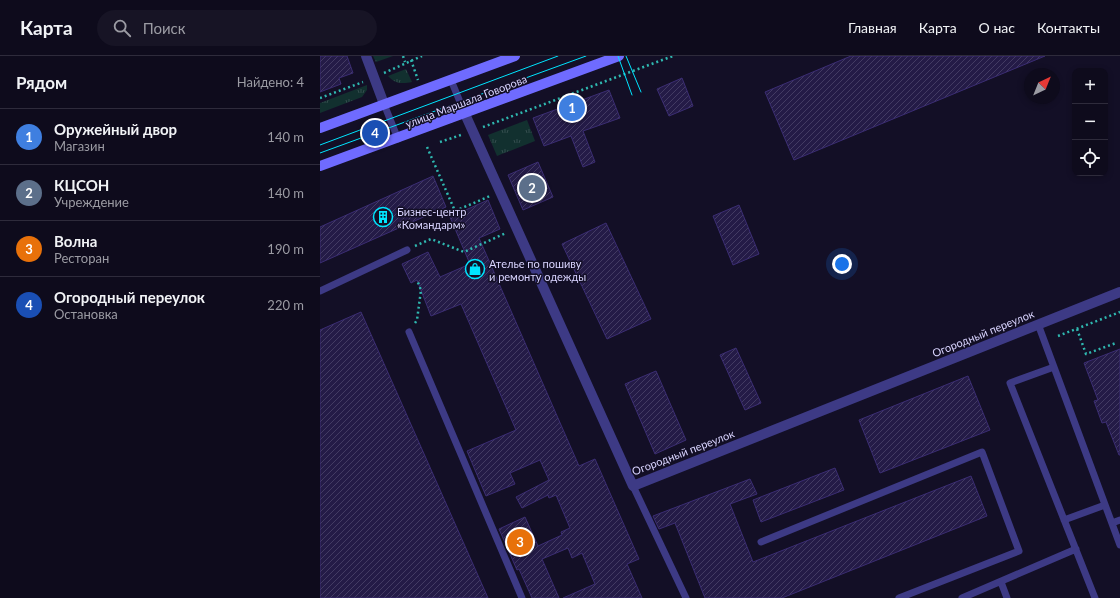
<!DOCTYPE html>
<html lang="ru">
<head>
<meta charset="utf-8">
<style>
	:root { --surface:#0e0b1c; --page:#171425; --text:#f1f3f6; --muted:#9b9ba3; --line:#2e2b3b; --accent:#00e5ff }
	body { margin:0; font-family:Lato,sans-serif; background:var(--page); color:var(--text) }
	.controls { position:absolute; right:12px; top:12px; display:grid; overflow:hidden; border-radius:8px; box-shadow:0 2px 6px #0003 }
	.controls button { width:36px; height:36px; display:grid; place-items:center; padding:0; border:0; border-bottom:1px solid var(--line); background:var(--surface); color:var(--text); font:20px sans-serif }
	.compass { position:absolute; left:704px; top:12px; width:36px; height:36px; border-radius:50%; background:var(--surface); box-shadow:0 2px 6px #0003; rotate:43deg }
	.you { position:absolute; left:522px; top:208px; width:14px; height:14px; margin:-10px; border:3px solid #fff; border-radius:50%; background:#1a73e8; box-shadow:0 0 0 6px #1a73e833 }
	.badge { display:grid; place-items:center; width:26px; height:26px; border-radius:50%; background:var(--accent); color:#fff; font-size:13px; font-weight:700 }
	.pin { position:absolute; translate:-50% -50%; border:2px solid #fff; box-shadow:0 1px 4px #0006 }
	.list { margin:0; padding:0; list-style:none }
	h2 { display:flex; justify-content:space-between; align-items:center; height:52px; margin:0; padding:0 16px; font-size:17px }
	h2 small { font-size:13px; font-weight:400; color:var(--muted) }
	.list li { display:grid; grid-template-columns:26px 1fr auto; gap:12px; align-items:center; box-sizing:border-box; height:56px; padding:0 16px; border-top:1px solid var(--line) }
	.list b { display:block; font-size:15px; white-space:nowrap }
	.list p { margin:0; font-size:13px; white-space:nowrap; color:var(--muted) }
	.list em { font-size:13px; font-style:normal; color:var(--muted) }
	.icon { flex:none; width:22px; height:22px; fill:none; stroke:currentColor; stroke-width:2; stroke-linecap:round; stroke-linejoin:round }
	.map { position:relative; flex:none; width:800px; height:542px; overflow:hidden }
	header { display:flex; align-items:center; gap:24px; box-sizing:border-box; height:56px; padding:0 20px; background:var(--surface); border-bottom:1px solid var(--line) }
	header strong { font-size:19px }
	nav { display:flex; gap:22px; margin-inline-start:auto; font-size:14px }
	.search { width:280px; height:36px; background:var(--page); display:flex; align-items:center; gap:10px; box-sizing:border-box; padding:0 14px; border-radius:22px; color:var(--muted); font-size:15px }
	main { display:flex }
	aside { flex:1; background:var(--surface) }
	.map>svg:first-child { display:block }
	.grass { fill:url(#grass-tufts) }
	.building { fill:url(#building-hatch); stroke:#3b2d73 }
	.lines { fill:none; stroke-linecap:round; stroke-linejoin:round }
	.path { stroke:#2fb8b0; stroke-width:2.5; stroke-dasharray:2 3; stroke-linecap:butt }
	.service { stroke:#3d3a85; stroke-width:7 }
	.minor { stroke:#3d3a85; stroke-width:10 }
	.secondary { stroke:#6f6bff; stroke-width:10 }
	.tram { stroke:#00e5ff; stroke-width:1 }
	.labels { text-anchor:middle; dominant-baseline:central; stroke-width:3; stroke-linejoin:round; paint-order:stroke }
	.street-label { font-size:11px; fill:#d9d4ff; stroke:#130f26 }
	.poi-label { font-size:11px; fill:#d9d4ff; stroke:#130f26; text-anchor:start }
</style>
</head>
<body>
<header>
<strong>Карта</strong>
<div class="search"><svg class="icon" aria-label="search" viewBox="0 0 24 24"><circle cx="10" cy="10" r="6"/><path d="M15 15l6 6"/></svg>Поиск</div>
<nav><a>Главная</a><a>Карта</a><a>О нас</a><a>Контакты</a></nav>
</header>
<main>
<aside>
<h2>Рядом<small>Найдено: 4</small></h2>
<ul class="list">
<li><span class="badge" style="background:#3f7fe0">1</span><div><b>Оружейный двор</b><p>Магазин</p></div><em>140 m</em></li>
<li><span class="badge" style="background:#5c6f8a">2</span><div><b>КЦСОН</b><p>Учреждение</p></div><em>140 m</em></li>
<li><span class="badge" style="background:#e8710a">3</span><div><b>Волна</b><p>Ресторан</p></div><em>190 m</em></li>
<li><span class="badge" style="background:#1a4fb4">4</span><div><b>Огородный переулок</b><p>Остановка</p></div><em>220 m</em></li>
</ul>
</aside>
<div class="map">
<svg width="800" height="542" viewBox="0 0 800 542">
	<defs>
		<pattern id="grass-tufts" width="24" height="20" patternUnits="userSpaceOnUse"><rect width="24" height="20" fill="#12302f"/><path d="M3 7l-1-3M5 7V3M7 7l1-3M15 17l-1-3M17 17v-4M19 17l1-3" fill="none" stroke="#344d4e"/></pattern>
		<pattern id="building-hatch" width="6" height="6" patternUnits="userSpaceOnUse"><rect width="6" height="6" fill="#241b47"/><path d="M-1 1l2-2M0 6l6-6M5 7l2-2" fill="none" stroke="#433b63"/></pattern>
	</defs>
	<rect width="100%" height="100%" fill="#130f26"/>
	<path class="grass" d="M53,0H73L56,6Z
		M86,13L92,26C82,28 75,28 68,20Z
		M47,29V34L42,41L0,57V47Z
		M207,64L215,85L177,100L168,79Z"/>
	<path class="building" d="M0,0H27L33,17L19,22L21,28L0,36Z
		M531,0H725L474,104L445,36Z
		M362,22L373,50L349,60L337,33Z
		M289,34L300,62L263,75L275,106L263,111L251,80L224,90L213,62Z
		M218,106L233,141L203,154L188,119Z
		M113,120L126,151L0,207V171Z
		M168,144L180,173L159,182L259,410L275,403L319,503L307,508L322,542H243L275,528L262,497L252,502L248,492L222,503L239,542H212L199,513L197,514L179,473L205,461L218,490L242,479L241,476L250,472L236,439L229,442L228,439L202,452L196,441L229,424L220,404L190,417L195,428L166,440L147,395L196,374L141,248L111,260L97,224L91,227L82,208L108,196L120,221L150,208L130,161Z
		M419,149L439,198L413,209L393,160Z
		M286,167L331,263L287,283L242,188Z
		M41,256L85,355L168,542H0V274Z
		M416,292L441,347L425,354L400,299Z
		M800,293V399H799L786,366L782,367L774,345L778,344L764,307Z
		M336,315L366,384L335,398L305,328Z
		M648,320L670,374L560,417L539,364Z
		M515,412L524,434L441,466L433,444Z
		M651,420L667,460L462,542H385L355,467L339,473L333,460L430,423L437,438L410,448L433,506Z"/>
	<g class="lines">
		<path class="path" d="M83,0L85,6
			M91,4L98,24
			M64,17L102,0
			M0,42L43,26
			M163,71L353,0
			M120,86L141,79
			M107,91L135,155L170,140
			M95,190L111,183L144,196L186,177
			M95,267L97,264L101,234L97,224
			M757,273L766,298L796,287
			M738,280L800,256"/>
		<path class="service" d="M131,24L145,58
			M64,48L78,83
			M0,235L87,194
			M718,268L800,489
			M89,276L202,542
			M734,311L690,327L775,542
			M313,430L366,542
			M744,464L785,449
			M792,467L800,464
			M441,486L662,396L699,495L579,542
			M681,526L687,542
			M642,542L756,493"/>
		<path class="minor" d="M46,0L64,48
			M145,58L313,430L800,236"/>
		<path class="secondary" d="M0,72L195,0
			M0,110L299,0"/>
		<path class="tram" d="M298,0L312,39
			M306,0L321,36
			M0,89L238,0
			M0,97L266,0"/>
	</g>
	<defs>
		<symbol id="building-ring" viewBox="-11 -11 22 22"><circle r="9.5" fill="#130f26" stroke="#00e5ff" stroke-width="1.5"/><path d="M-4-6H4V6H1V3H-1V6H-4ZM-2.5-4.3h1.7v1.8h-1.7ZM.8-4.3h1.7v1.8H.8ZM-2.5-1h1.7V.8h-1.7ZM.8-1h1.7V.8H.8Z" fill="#00e5ff"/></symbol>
		<symbol id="shop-ring" viewBox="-11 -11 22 22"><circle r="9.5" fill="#130f26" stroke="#00e5ff" stroke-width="1.5"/><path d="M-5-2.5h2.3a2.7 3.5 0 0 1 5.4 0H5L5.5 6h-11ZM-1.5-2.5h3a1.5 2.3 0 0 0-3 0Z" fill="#00e5ff"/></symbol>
	</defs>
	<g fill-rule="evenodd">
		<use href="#building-ring" x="52" y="150" width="22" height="22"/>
		<use href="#shop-ring" x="144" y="202" width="22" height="22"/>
	</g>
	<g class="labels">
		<g class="street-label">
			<text transform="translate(146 45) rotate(-21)">улица Маршала Говорова</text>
			<text transform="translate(663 277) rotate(-22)">Огородный переулок</text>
			<text transform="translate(363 396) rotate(-21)">Огородный переулок</text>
		</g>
		<g class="poi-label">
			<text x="77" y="155">Бизнес-центр<tspan x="77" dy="13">«Командарм»</tspan></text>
			<text x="169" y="207">Ателье по пошиву<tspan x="169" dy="13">и ремонту одежды</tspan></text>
		</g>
	</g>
</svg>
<div class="controls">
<button>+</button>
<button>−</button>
<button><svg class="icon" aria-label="locate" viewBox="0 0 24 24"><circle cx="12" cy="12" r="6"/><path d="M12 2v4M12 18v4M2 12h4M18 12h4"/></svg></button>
</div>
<svg class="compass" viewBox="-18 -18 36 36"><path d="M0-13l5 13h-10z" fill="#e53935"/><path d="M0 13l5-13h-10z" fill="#9b9ba3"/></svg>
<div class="you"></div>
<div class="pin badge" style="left:252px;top:52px;background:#3f7fe0">1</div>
<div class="pin badge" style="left:212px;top:132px;background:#5c6f8a">2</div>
<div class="pin badge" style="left:200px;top:486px;background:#e8710a">3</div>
<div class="pin badge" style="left:55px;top:77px;background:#1a4fb4">4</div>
</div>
</main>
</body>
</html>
